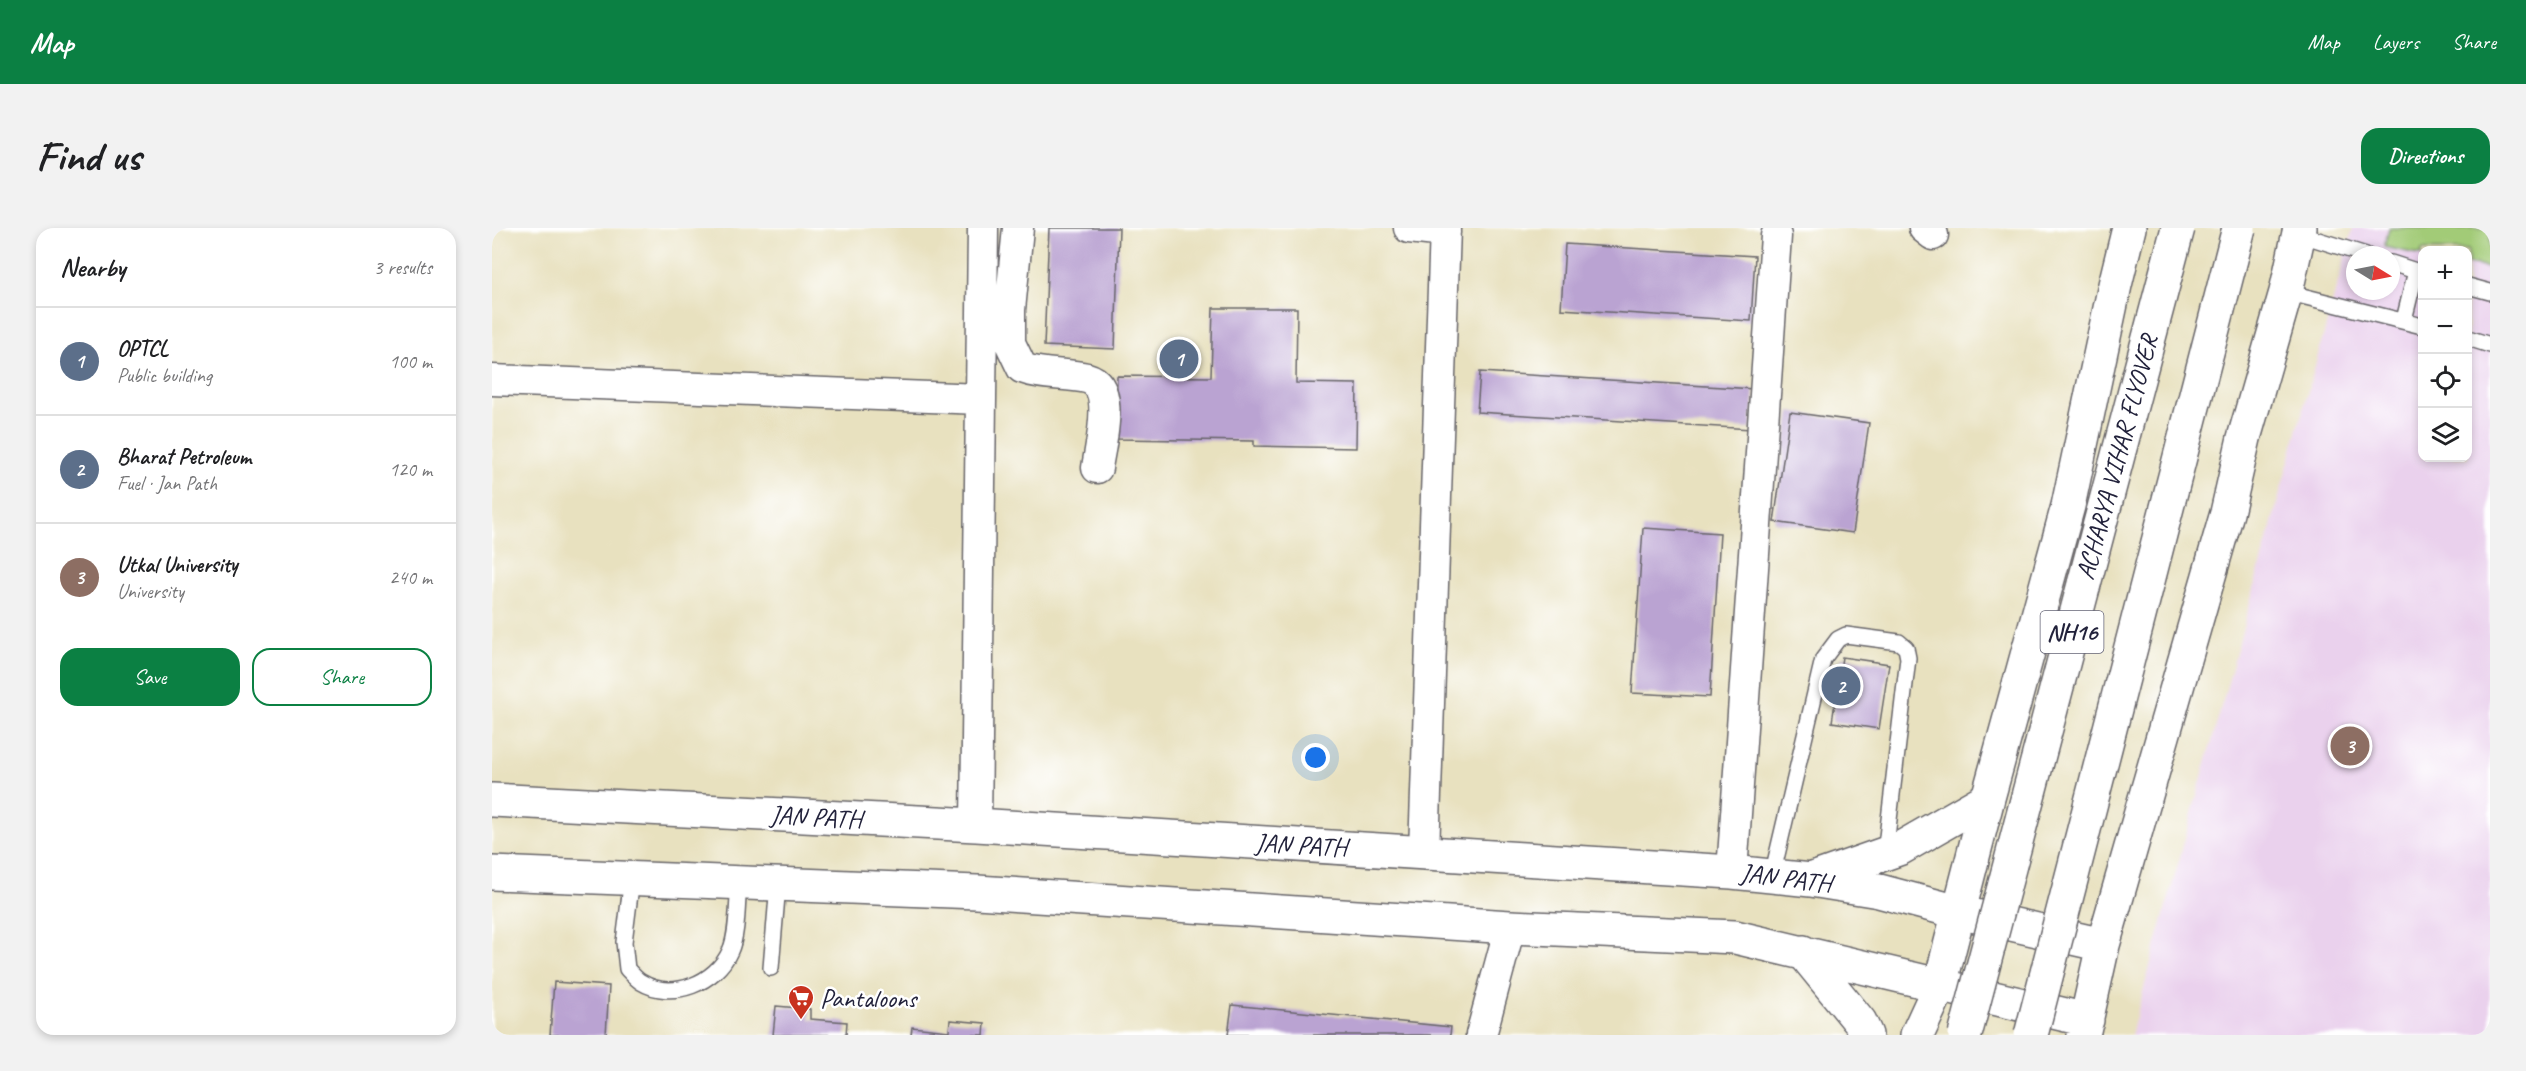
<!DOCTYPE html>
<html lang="en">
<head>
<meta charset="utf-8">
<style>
	:root { --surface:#fff; --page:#f2f2f2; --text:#202124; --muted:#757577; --line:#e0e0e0; --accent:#0b8043 }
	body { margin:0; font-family:Caveat,sans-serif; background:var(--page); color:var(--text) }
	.controls { position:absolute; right:18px; top:18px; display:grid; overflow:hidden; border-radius:12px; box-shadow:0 3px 9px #0003 }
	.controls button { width:54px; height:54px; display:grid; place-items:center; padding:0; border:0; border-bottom:2px solid var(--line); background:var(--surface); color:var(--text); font:30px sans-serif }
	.compass { position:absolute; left:1854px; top:18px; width:54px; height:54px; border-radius:50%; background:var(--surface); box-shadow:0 3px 9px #0003; rotate:100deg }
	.you { position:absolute; left:824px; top:530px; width:21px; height:21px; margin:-15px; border:4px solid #fff; border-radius:50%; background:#1a73e8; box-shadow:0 0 0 9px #1a73e833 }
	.badge { display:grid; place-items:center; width:39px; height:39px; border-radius:50%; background:var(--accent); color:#fff; font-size:20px; font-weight:700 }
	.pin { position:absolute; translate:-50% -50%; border:3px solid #fff; box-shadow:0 2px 6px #0006 }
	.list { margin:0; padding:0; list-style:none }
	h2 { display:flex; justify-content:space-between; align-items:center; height:78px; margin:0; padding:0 24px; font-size:26px }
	h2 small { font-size:20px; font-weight:400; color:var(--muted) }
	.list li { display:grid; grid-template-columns:39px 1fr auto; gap:18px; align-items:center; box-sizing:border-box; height:108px; padding:0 24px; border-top:2px solid var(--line) }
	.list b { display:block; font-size:22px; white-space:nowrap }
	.list p { margin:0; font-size:20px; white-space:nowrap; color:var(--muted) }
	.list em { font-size:20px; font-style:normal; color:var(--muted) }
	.actions { display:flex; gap:12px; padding:18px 24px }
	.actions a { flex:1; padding:14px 0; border:2px solid var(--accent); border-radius:18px; text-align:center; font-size:21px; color:var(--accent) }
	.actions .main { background:var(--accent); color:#fff }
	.icon { flex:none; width:33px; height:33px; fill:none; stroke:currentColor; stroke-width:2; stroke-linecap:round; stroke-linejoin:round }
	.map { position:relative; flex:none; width:1998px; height:807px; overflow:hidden; border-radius:18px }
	header { display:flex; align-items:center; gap:36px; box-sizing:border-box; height:84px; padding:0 30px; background:var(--accent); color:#fff }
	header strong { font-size:28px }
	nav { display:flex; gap:33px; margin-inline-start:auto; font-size:21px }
	.intro { display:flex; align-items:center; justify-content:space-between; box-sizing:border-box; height:144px; padding:0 36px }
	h1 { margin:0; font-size:42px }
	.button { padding:15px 27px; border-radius:18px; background:var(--accent); color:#fff; font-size:21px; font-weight:700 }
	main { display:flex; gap:36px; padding:0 36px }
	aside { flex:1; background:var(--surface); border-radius:18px; box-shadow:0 3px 9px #0003 }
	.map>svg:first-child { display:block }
	.built { fill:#ead1ed; fill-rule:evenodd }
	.green { fill:#a2cb77; stroke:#627659; stroke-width:1.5 }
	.building { fill:#baa3d2 }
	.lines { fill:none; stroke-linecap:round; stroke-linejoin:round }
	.lane-casing { stroke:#676569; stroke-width:18 }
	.street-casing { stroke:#676569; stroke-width:33 }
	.secondary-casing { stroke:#676569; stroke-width:36 }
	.lane { stroke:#fff; stroke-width:15 }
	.street { stroke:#fff; stroke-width:30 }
	.secondary { stroke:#fff; stroke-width:33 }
	.highway-bridge-casing { stroke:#676569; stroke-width:36; stroke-linecap:butt }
	.highway-bridge { stroke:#fff; stroke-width:33 }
	.labels { text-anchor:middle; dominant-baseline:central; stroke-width:5; stroke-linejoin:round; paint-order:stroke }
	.shield { fill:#fff; stroke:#646476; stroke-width:1.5 }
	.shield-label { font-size:24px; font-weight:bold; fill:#22223b }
	.street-label { font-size:26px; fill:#22223b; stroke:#fff }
	.poi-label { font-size:26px; fill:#22223b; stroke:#fff; text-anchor:start }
</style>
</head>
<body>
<header>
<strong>Map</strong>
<nav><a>Map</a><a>Layers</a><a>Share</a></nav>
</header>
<div class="intro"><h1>Find us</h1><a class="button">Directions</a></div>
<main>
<aside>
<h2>Nearby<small>3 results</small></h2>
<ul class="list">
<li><span class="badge" style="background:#5c6f8a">1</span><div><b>OPTCL</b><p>Public building</p></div><em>100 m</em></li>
<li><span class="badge" style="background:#5c6f8a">2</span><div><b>Bharat Petroleum</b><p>Fuel · Jan Path</p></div><em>120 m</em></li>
<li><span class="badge" style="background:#8d6e63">3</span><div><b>Utkal University</b><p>University</p></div><em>240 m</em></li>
</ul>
<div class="actions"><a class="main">Save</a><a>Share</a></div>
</aside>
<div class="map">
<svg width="1998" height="807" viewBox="0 0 1998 807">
	<rect width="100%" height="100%" fill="#fff"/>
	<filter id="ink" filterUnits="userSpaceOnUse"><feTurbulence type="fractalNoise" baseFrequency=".0167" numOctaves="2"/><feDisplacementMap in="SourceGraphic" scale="12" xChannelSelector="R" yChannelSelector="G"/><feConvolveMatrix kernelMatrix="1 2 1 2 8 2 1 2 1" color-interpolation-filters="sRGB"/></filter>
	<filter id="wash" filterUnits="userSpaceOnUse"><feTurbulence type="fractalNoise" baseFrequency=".008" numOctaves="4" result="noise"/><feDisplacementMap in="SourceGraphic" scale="24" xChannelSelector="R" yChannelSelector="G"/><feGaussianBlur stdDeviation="1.35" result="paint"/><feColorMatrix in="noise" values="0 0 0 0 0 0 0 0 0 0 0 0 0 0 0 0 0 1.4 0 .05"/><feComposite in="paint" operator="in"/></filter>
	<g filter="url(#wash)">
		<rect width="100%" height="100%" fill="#e8e1bf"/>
		<path class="built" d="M1861,0H1998V807H1639ZM1930,22H1976V230H1930ZM1863,27H1899V63H1863Z"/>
		<path class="green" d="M1897,0H1998V40L1976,36V22H1930V27L1892,19Z"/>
		<g id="blocks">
			<path class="building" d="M557,0H627L623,121L552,118Z
				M1073,16L1263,28L1259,93L1069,81Z
				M721,80H805L804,155L865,156L864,220L762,218V213L624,211L625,148L719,149Z
				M988,144L1262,161L1259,201L985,184Z
				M1298,184L1377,195L1361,305L1282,294Z
				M1151,300L1228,305L1218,469L1140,465Z
				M1350,429L1397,436L1387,501L1340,494Z
				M62,754L117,758L114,807H58Z
				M740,777L959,799L958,807H736Z
				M284,778L318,781V791L355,794L354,807H281Z
				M458,792L493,795L492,807H419L420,799L457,803Z"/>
		</g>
	</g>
	<g filter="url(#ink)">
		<use href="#blocks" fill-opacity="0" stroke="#676569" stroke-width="1.5"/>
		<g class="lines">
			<defs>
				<path id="lane" d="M1807,6L1874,27
					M1899,35L1930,45
					M1976,58L1998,64
					M1794,64L1930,98
					M1912,92L1924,43
					M1976,110L1998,117
					M1280,648L1331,431L1346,411L1354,407L1407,414L1414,420L1416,430L1393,626
					M140,650L132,714L135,741C139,745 144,751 149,754C180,773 224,755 238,723C246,706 245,674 247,655
					M279,740L286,656"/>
				<path id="street" d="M526,0L518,82V115L530,140C551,148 573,145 595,150C625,158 608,217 605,240
					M917,0L953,4
					M1432,0L1441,7
					M0,152L489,171
					M484,597L491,0
					M932,624L953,0
					M1240,644L1284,8
					M989,807L1018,699"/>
				<path id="secondary" d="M0,572L484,597L1240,644L1319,652L1387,663L1466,684L1611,717
					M0,645L485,664L1018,699L1243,709L1595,792
					M1321,651L1409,620L1496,570
					M1311,724L1368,794L1374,807
					M1425,807L1448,757L1496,570L1576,278L1623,57L1637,0
					M1591,807L1611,717L1735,285L1752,210L1794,64L1808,0"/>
			</defs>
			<use href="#lane" class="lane-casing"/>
			<use href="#street" class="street-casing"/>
			<use href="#secondary" class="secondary-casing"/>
			<use href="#lane" class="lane"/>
			<use href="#street" class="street"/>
			<use href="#secondary" class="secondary"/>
			<defs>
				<path id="highway-bridge" d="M1473,807L1686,0
					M1539,807L1747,0"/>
			</defs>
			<use href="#highway-bridge" class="highway-bridge-casing"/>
			<use href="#highway-bridge" class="highway-bridge"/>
		</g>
	</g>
	<defs>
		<symbol id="supermarket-pin" viewBox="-11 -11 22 30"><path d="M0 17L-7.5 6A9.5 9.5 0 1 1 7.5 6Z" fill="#c8321e" stroke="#fff"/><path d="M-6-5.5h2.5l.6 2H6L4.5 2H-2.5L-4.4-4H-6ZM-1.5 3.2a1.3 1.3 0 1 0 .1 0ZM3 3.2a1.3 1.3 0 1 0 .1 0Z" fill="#fff"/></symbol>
	</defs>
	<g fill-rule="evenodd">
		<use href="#supermarket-pin" x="294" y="755" width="30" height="40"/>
	</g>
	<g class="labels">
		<rect class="shield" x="1548.5" y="383" width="63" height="42" rx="4.5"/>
		<g class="shield-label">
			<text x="1580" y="404">NH16</text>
		</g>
		<g class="street-label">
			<text transform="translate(1625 229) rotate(-75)">ACHARYA VIHAR FLYOVER</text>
			<text transform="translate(324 589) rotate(3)">JAN PATH</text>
			<text transform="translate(809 617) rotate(3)">JAN PATH</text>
			<text transform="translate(1294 650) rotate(7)">JAN PATH</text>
		</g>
		<g class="poi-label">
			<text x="328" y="770">Pantaloons</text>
		</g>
	</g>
</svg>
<div class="controls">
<button>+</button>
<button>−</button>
<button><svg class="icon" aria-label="locate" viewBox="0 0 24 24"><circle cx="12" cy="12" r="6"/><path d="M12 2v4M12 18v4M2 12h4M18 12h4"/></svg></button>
<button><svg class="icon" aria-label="layers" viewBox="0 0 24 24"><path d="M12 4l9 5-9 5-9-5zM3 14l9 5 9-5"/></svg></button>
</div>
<svg class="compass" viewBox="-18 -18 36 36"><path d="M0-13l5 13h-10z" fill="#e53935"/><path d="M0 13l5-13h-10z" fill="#757577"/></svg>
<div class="you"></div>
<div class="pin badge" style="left:687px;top:131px;background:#5c6f8a">1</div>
<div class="pin badge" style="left:1349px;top:458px;background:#5c6f8a">2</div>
<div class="pin badge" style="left:1858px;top:518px;background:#8d6e63">3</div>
</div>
</main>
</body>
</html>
